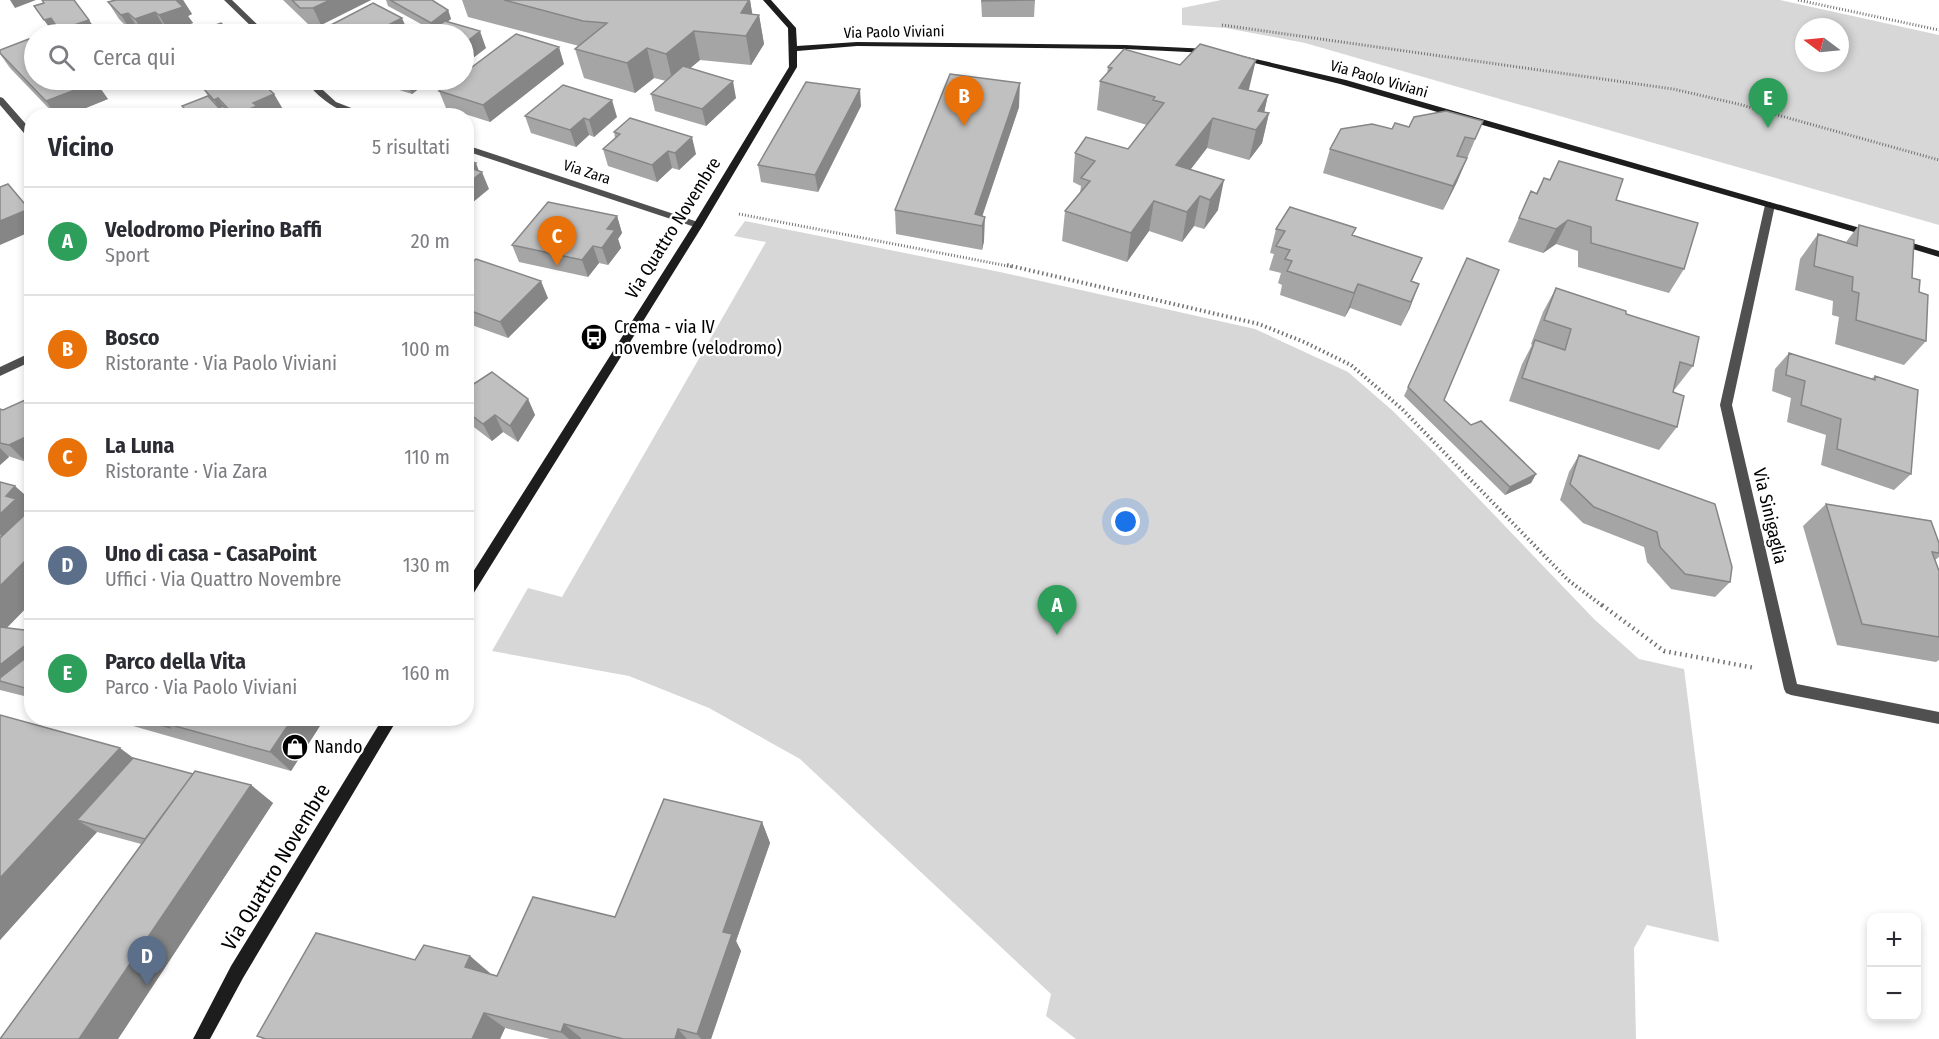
<!DOCTYPE html>
<html lang="it">
<head>
<meta charset="utf-8">
<style>
	:root { --surface:#fff; --page:#f2f2f3; --text:#2b2b33; --muted:#7c7c81; --line:#e1e1e2; --accent:#000 }
	body { margin:0; font-family:"Fira Sans Condensed",sans-serif; background:var(--page); color:var(--text) }
	.controls { position:absolute; right:18px; bottom:18px; display:grid; overflow:hidden; border-radius:12px; box-shadow:0 3px 9px #0003 }
	.controls button { width:54px; height:54px; display:grid; place-items:center; padding:0; border:0; border-bottom:2px solid var(--line); background:var(--surface); color:var(--text); font:30px sans-serif }
	.compass { position:absolute; left:1795px; top:18px; width:54px; height:54px; border-radius:50%; background:var(--surface); box-shadow:0 3px 9px #0003; rotate:286deg }
	.you { position:absolute; left:1126px; top:522px; width:21px; height:21px; margin:-15px; border:4px solid #fff; border-radius:50%; background:#1a73e8; box-shadow:0 0 0 9px #1a73e833 }
	.badge { display:grid; place-items:center; width:39px; height:39px; border-radius:50%; background:var(--accent); color:#fff; font-size:20px; font-weight:700 }
	.pin { position:absolute; translate:-50% -50px; filter:drop-shadow(0 2px 3px #0008) }
	.pin::after { content:''; position:absolute; top:32px; width:21px; height:18px; background:inherit; clip-path:polygon(0 0,100% 0,50% 100%) }
	.list { margin:0; padding:0; list-style:none }
	h2 { display:flex; justify-content:space-between; align-items:center; height:78px; margin:0; padding:0 24px; font-size:26px }
	h2 small { font-size:20px; font-weight:400; color:var(--muted) }
	.list li { display:grid; grid-template-columns:39px 1fr auto; gap:18px; align-items:center; box-sizing:border-box; height:108px; padding:0 24px; border-top:2px solid var(--line) }
	.list b { display:block; font-size:22px; white-space:nowrap }
	.list p { margin:0; font-size:20px; white-space:nowrap; color:var(--muted) }
	.list em { font-size:20px; font-style:normal; color:var(--muted) }
	.icon { flex:none; width:33px; height:33px; fill:none; stroke:currentColor; stroke-width:2; stroke-linecap:round; stroke-linejoin:round }
	.map { position:relative; flex:none; width:1939px; height:1039px; overflow:hidden }
	.search { position:absolute; background:var(--surface); box-shadow:0 3px 9px #0003; left:24px; top:24px; width:450px; height:66px; display:flex; align-items:center; gap:15px; box-sizing:border-box; padding:0 21px; border-radius:33px; color:var(--muted); font-size:22px }
	.panel { position:absolute; background:var(--surface); box-shadow:0 3px 9px #0003; left:24px; top:108px; width:450px; height:618px; border-radius:24px }
	.map>svg:first-child { display:block }
	.green { fill:#d7d7d7; fill-rule:evenodd }
	.lines { fill:none; stroke-linecap:round; stroke-linejoin:round }
	.path-far2 { stroke:#727272; stroke-width:3; stroke-dasharray:1 2; stroke-linecap:butt }
	.path-far1 { stroke:#727272; stroke-width:4; stroke-dasharray:1.5 3; stroke-linecap:butt }
	.path { stroke:#727272; stroke-width:4.5; stroke-dasharray:1.5 4; stroke-linecap:butt }
	.street { fill:#505050; fill-rule:evenodd }
	.secondary { fill:#1d1d1d; fill-rule:evenodd }
	.wall { fill:#a5a5a5 }
	.shaded-wall { fill:#868686 }
	.building { fill:#c0c0c0; stroke:#868686; stroke-width:1.5 }
	.labels { text-anchor:middle; dominant-baseline:central; stroke-width:4.5; stroke-linejoin:round; paint-order:stroke }
	.far-street-label { font-size:15px; fill:#000; stroke:#fff }
	.street-label { font-size:18px; fill:#000; stroke:#fff }
	.poi-label { font-size:18px; fill:#000; stroke:#fff; text-anchor:start }
	.near-street-label { font-size:21px; fill:#000; stroke:#fff }
</style>
</head>
<body>
<div class="map">
<svg width="1939" height="1039" viewBox="0 0 1939 1039">
	<rect width="100%" height="100%" fill="#fff"/>
	<path class="green" d="M1221,0H1780L1939,35V225L1305,43L1226,28L1182,25V8ZM1804,27H1840V63H1804Z
		M745,221L1000,272L1255,329L1348,372L1393,411L1435,453L1594,619L1639,659L1684,669L1719,942L1647,925L1634,948L1636,1039H1076L1046,1016L1051,994L800,759L709,708L629,676L492,651L528,588L562,597L766,242L734,236Z"/>
	<g class="lines">
		<path class="path-far2" d="M1798,0L1939,30
			M1222,25L1673,89L1738,104L1939,160
			M739,214L1013,267"/>
		<path class="path-far1" d="M1007,265L1259,324L1304,342L1351,365L1402,409L1568,580L1604,607"/>
		<path class="path" d="M1602,605L1664,651L1755,668"/>
		<path class="street" d="M224,0H232L267,34H259Z
			M304,80H312L336,102L372,116C341,116 323,102 304,80Z
			M0,97L3,98L32,131V140L29,139L0,105Z
			M466,145L701,223L703,225L701,227H695L466,151Z
			M1770,202L1775,205L1732,405L1797,684L1939,712V724L1791,695L1786,693L1784,689L1720,405L1765,205Z
			M32,352V361L0,376V367Z"/>
		<path class="secondary" d="M763,0H771L796,28L797,46L857,42L1125,45L1209,49L1213,51L1209,53L1125,49L857,46L797,51V67L703,225L470,599L466,600V583L693,225L789,67L788,28Z
			M1238,55L1346,80L1874,232L1876,234L1871,237L1868,236L1340,84L1238,59Z
			M1899,239L1939,251V257L1896,244L1894,242Z
			M383,718H398L243,978L210,1039H193L231,966Z"/>
	</g>
	<path class="wall" d="M113,0H183L192,14L188,16L193,23L169,32L165,28L148,34H144L139,30L132,32L119,19L108,2Z
		M283,0H371L321,25L308,24Z
		M386,0H432L448,10L451,19L447,22L486,48L464,65V34L432,30L388,6Z
		M462,0H750L752,14L759,15L764,44L751,65L700,60L690,68L736,98L706,126L655,111L651,94L666,81L654,78L635,93L584,78L575,49L579,46L468,17Z
		M981,0H1035L1034,17H982Z
		M327,27L409,34H331Z
		M0,50L34,80L108,99L66,116H56L10,68L0,54Z
		M564,64L490,122L446,108L439,91Z
		M1108,67L1249,90L1268,95L1264,112L1269,113L1262,143L1249,160L1207,148L1190,170L1218,210L1204,229L1194,226L1182,242L1149,231L1127,262L1062,241L1065,211L1080,193L1081,186L1073,182L1075,153L1128,149L1147,125L1097,110L1100,81L1107,74Z
		M378,80H444L434,87L425,84L412,94L380,84Z
		M203,88L284,111L274,116H188L182,106L208,96Z
		M861,106L818,192L761,182L758,165Z
		M1019,107L982,216L984,241L982,250L896,234L895,210Z
		M525,116L617,117L594,137L589,135L576,147L531,133Z
		M1483,121L1457,182L1443,210L1323,173L1330,149L1392,129Z
		M614,132L696,154L679,170L672,168L657,182L608,166L603,149L615,138Z
		M1559,161L1616,200L1684,269L1669,293L1578,267V251L1556,244L1543,253L1508,242L1531,191L1536,193L1544,178L1550,179Z
		M617,216L622,233L618,239L621,248L608,265L599,263L588,277L519,262L512,245Z
		M1859,225L1912,278L1919,292L1926,341L1904,365L1835,344L1839,317L1832,315L1833,301L1795,290L1800,259L1818,234L1846,242Z
		M1276,229L1353,236L1422,258L1412,281L1419,284L1401,326L1350,308L1345,317L1280,295L1282,285L1278,283L1281,273L1269,270L1274,254L1270,253Z
		M1467,258L1444,400L1471,425L1536,474L1531,483L1505,495L1404,396Z
		M466,268L548,298L508,338L466,323Z
		M1556,288L1626,314L1693,366L1675,389H1673V392L1677,427L1659,450L1509,401L1522,364L1532,345L1531,344L1543,312Z
		M1789,353L1871,379L1875,376L1911,474L1894,490L1821,465L1826,435L1787,422L1791,398L1772,391L1775,369Z
		M466,389L528,399L535,415L518,442L503,432L492,441L466,421Z
		M0,409L3,410L26,462L8,456L9,457L0,465Z
		M1579,455L1730,582L1715,597L1671,589L1647,562L1644,547L1583,523L1560,500L1569,472Z
		M0,482L32,501V503L26,508L29,511L32,508V602L6,628L32,631V698L0,690Z
		M1826,504L1939,543V557L1935,560L1939,571V660L1936,662L1837,645L1803,526Z
		M0,715L133,758L193,774L251,785L273,803L118,1039H0L141,844L97,832L0,940Z
		M105,718H325L291,771Z
		M762,822L770,843L736,941L741,951L711,1039H550L505,1028L500,1039H263L257,1036L415,960L470,956L490,974L497,976L615,917Z"/>
	<path class="shaded-wall" d="M10,0H36L15,8Z
		M176,0H183L192,14L188,16L193,23L169,32L159,15Z
		M330,0H371L321,25L313,8Z
		M750,0L754,24L759,15L764,44L751,65L746,36L741,13Z
		M448,10L451,19L435,31L431,23Z
		M155,12L165,28L148,34H144L135,19Z
		M128,13L139,30L132,32L121,15Z
		M51,18L62,34H54L44,20Z
		M402,18L409,34H375L388,25Z
		M89,20L99,34H62L59,30Z
		M480,31L486,48L464,65V44Z
		M694,31L700,60L673,83L666,54Z
		M559,47L564,64L490,122L483,105Z
		M647,48L654,78L635,93L627,63Z
		M1256,60L1249,89L1233,117L1239,88Z
		M405,80H423L425,84L412,94Z
		M431,80H444L434,87Z
		M733,81L736,98L706,126L702,109Z
		M96,82L108,99L66,116H56L46,101Z
		M1020,83L1019,107L979,226L975,214Z
		M860,89L861,106L818,192L815,175Z
		M274,94L284,111L274,116H235L234,115L253,103Z
		M1268,95L1262,122L1269,113L1262,143L1249,160L1256,130L1258,111Z
		M218,98L229,115L223,116L214,100Z
		M612,100L617,117L594,137L589,120Z
		M584,118L589,135L576,147L570,130Z
		M1213,118L1207,148L1171,195L1176,165Z
		M692,137L696,154L679,170L675,153Z
		M668,151L672,168L657,182L652,165Z
		M1467,158L1457,182L1443,210L1453,186Z
		M476,163L480,174L482,172L489,189L466,208V185L470,168Z
		M1224,180L1218,210L1204,229L1210,200Z
		M1200,196L1194,226L1182,242L1187,212Z
		M1154,201L1149,231L1127,262L1131,233Z
		M29,209L32,212V231L0,245V221Z
		M617,216L622,233L618,239L621,248L608,265L602,248L607,229Z
		M985,217L984,241L982,250V226Z
		M1568,220L1556,244L1543,253L1556,229Z
		M593,246L599,263L588,277L582,260Z
		M541,281L548,298L508,338L500,322Z
		M1358,284L1350,308L1345,317L1354,293Z
		M1419,284L1410,308L1401,326L1411,302Z
		M528,399L535,415L518,442L510,426Z
		M495,415L503,432L492,441L483,424Z
		M32,434V459L26,462L9,445Z
		M0,448L9,457L0,465Z
		M466,463L472,473L466,476Z
		M1536,474L1531,483L1505,495L1510,487Z
		M15,486L32,501V503L26,508L32,513L7,541L0,534V514L6,496Z
		M32,554V602L0,635V586Z
		M32,640V682L0,681V665Z
		M293,718H325L291,771L270,752Z
		M120,748L151,771L77,820L97,832L0,940V878Z
		M251,785L273,803L118,1039H79Z
		M762,822L770,843L736,941L741,951L711,1039H701L697,1034L723,932Z
		M470,956L490,973L486,983L465,967Z
		M484,1013L505,1028L500,1039H472Z
		M564,1024L581,1038V1039H569L561,1032Z
		M678,1029L687,1039H675Z"/>
	<path class="building" d="M42,0H74L89,20L59,30L51,18L44,20L34,6L44,3Z
		M116,0H176L183,7L159,15L155,12L135,19L128,13L121,15L108,2Z
		M292,0H330L313,8H300Z
		M390,0H432L448,10L431,23Z
		M504,0H749L741,13L759,15L746,36L694,31L666,54L647,48L627,63L575,49L607,23L583,21Z
		M982,0H1035L982,1Z
		M373,3L402,18L388,25L391,26L375,34H337L340,33L327,27Z
		M445,21L480,31L464,44V34H426Z
		M221,23L232,34H178L201,26L204,29Z
		M516,34L559,47L483,105L439,91L455,80H464V73Z
		M29,39L34,45V80H93L96,82L46,101L0,53V50Z
		M1200,44L1256,60L1239,88L1268,95L1258,111L1269,113L1256,130L1213,118L1176,165L1224,180L1210,200L1200,196L1187,212L1154,201L1131,233L1065,211L1090,181L1081,178L1095,161L1075,153L1086,137L1128,149L1164,103L1153,100L1155,97L1100,81L1112,68L1108,67L1124,49L1180,65Z
		M683,66L733,81L702,109L651,94Z
		M950,74L1020,83L975,214L985,217L982,226L895,210Z
		M225,80H259L274,94L253,103L257,106L234,115L218,98L214,100L203,88Z
		M806,82L860,89L815,175L758,165Z
		M563,85L612,100L589,120L584,118L570,130L525,116Z
		M208,96L219,108L223,106L232,116H192L182,106Z
		M1446,111L1483,121L1475,139L1465,137L1457,156L1467,158L1453,186L1330,149L1341,129L1372,124L1392,129L1395,123L1409,127L1414,117Z
		M630,118L692,137L675,153L668,151L652,165L603,149L620,134L614,132Z
		M466,160L476,163L470,168L482,172L466,185Z
		M1559,161L1623,179L1616,200L1698,223L1684,269L1591,243V227L1568,220L1556,229L1519,218L1531,191L1537,194L1544,178L1550,180Z
		M8,184L29,209L0,221V187Z
		M548,202L617,216L607,229L615,230L602,248L593,246L582,260L512,245Z
		M1290,207L1356,228L1352,235L1422,258L1411,281L1419,284L1411,302L1358,284L1354,293L1287,271L1292,261L1285,259L1290,250L1276,246L1285,231L1276,229Z
		M1859,225L1914,240L1912,278L1920,280L1919,292L1928,295L1926,341L1856,320L1859,293L1852,291L1853,277L1814,266L1818,234L1857,246Z
		M1467,258L1499,270L1444,400L1471,425L1481,421L1536,474L1510,487L1408,387Z
		M476,259L541,281L500,322L466,309V268Z
		M1556,288L1626,311V314L1699,337L1693,366L1680,362L1673,392L1684,396L1677,427L1522,378L1535,340L1565,350L1571,329L1544,320Z
		M1789,353L1875,380V376L1918,390L1911,474L1837,449L1841,419L1801,405L1805,381L1786,375Z
		M492,372L528,399L510,426L495,415L483,424L466,411V389Z
		M32,397V434L9,445L0,443V409L3,410Z
		M1579,455L1715,504L1732,567L1730,582L1685,574L1660,547L1657,532L1594,507L1570,484Z
		M0,482L15,486L6,496L16,499L0,514Z
		M1826,504L1931,521L1939,543V553L1932,552L1939,571V637L1862,624Z
		M32,508V554L0,586V538Z
		M0,627L32,631V640L0,665Z
		M32,653V690L0,681V678Z
		M0,715L120,748L0,878Z
		M136,718H168L164,723L171,728Z
		M168,718H293L270,752L164,723Z
		M133,758L193,774L145,839L77,820Z
		M195,771L251,785L79,1039H0Z
		M664,799L762,822L723,932L732,934L697,1034L678,1029L675,1039H623L564,1024L561,1032L484,1013L472,1039H266L257,1036L316,933L415,960L424,945L470,956L465,967L497,976L533,897L615,917Z"/>
	<defs>
		<symbol id="bus-disc" viewBox="-11 -11 22 22"><circle r="9.5" fill="#000" stroke="#fff"/><path d="M-5-6H5V4H4V6H2V4H-2V6H-4V4H-5ZM-3.5-4V0h7V-4ZM-3.5 1.2v1.5H-2V1.2ZM2 1.2v1.5H3.5V1.2Z" fill="#fff"/></symbol>
		<symbol id="shop-disc" viewBox="-11 -11 22 22"><circle r="9.5" fill="#000" stroke="#fff"/><path d="M-5-2.5h2.3a2.7 3.5 0 0 1 5.4 0H5L5.5 6h-11ZM-1.5-2.5h3a1.5 2.3 0 0 0-3 0Z" fill="#fff"/></symbol>
	</defs>
	<g fill-rule="evenodd">
		<use href="#bus-disc" x="579" y="322" width="30" height="30"/>
		<use href="#shop-disc" x="280" y="732" width="30" height="30"/>
	</g>
	<g class="labels">
		<g class="far-street-label">
			<text transform="translate(894 32) rotate(-1)">Via Paolo Viviani</text>
			<text transform="translate(1379 79) rotate(16)">Via Paolo Viviani</text>
			<text transform="translate(587 172) rotate(18)">Via Zara</text>
		</g>
		<g class="street-label">
			<text transform="translate(673 228) rotate(-58)">Via Quattro Novembre</text>
			<text transform="translate(1770 516) rotate(77)">Via Sinigaglia</text>
		</g>
		<g class="poi-label">
			<text x="614" y="327">Crema - via IV<tspan x="614" dy="21">novembre (velodromo)</tspan></text>
			<text x="314" y="747">Nando</text>
		</g>
		<g class="near-street-label">
			<text transform="translate(276 867) rotate(-59)">Via Quattro Novembre</text>
		</g>
	</g>
</svg>
<div class="controls">
<button>+</button>
<button>−</button>
</div>
<svg class="compass" viewBox="-18 -18 36 36"><path d="M0-13l5 13h-10z" fill="#e53935"/><path d="M0 13l5-13h-10z" fill="#7c7c81"/></svg>
<div class="you"></div>
<div class="pin badge" style="left:1057px;top:635px;background:#2e9e5b">A</div>
<div class="pin badge" style="left:964px;top:126px;background:#e8710a">B</div>
<div class="pin badge" style="left:557px;top:266px;background:#e8710a">C</div>
<div class="pin badge" style="left:147px;top:986px;background:#5c6f8a">D</div>
<div class="pin badge" style="left:1768px;top:128px;background:#2e9e5b">E</div>
<div class="search"><svg class="icon" aria-label="search" viewBox="0 0 24 24"><circle cx="10" cy="10" r="6"/><path d="M15 15l6 6"/></svg>Cerca qui</div>
<section class="panel">
<h2>Vicino<small>5 risultati</small></h2>
<ul class="list">
<li><span class="badge" style="background:#2e9e5b">A</span><div><b>Velodromo Pierino Baffi</b><p>Sport</p></div><em>20 m</em></li>
<li><span class="badge" style="background:#e8710a">B</span><div><b>Bosco</b><p>Ristorante · Via Paolo Viviani</p></div><em>100 m</em></li>
<li><span class="badge" style="background:#e8710a">C</span><div><b>La Luna</b><p>Ristorante · Via Zara</p></div><em>110 m</em></li>
<li><span class="badge" style="background:#5c6f8a">D</span><div><b>Uno di casa - CasaPoint</b><p>Uffici · Via Quattro Novembre</p></div><em>130 m</em></li>
<li><span class="badge" style="background:#2e9e5b">E</span><div><b>Parco della Vita</b><p>Parco · Via Paolo Viviani</p></div><em>160 m</em></li>
</ul>
</section>
</div>
</body>
</html>
